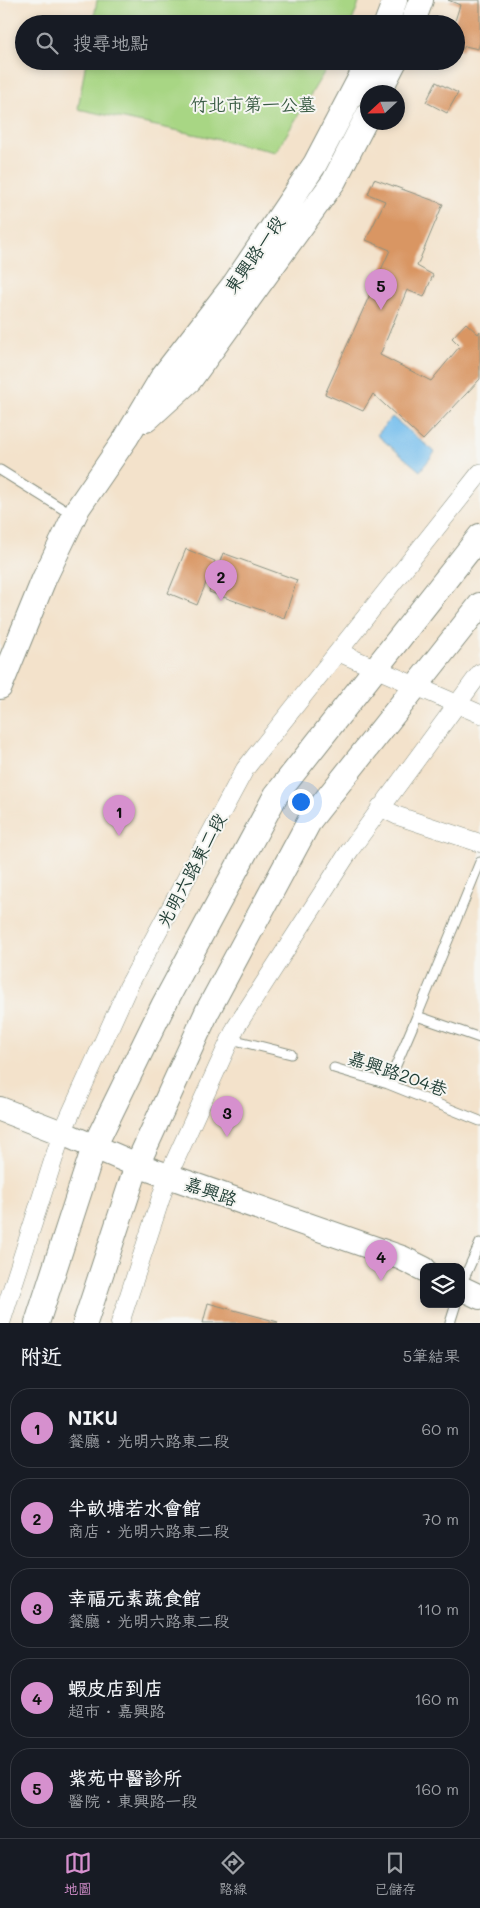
<!DOCTYPE html>
<html lang="zh-TW">
<head>
<meta charset="utf-8">
<style>
	:root { --surface:#171b24; --page:#20242c; --text:#f1f3f6; --muted:#9ea1a6; --line:#363941; --accent:#d690ce }
	body { margin:0; font-family:Mali,"LXGW WenKai TC",sans-serif; background:var(--page); color:var(--text) }
	.controls { position:absolute; right:15px; bottom:15px; display:grid; overflow:hidden; border-radius:10px; box-shadow:0 2px 8px #0003 }
	.controls button { width:45px; height:45px; display:grid; place-items:center; padding:0; border:0; border-bottom:1px solid var(--line); background:var(--surface); color:var(--text); font:25px sans-serif }
	.compass { position:absolute; left:360px; top:85px; width:45px; height:45px; border-radius:50%; background:var(--surface); box-shadow:0 2px 8px #0003; rotate:248deg }
	.you { position:absolute; left:300px; top:801px; width:18px; height:18px; margin:-12px; border:4px solid #fff; border-radius:50%; background:#1a73e8; box-shadow:0 0 0 8px #1a73e833 }
	.badge { display:grid; place-items:center; width:32px; height:32px; border-radius:50%; background:var(--accent); color:#111; font-size:16px; font-weight:700 }
	.pin { position:absolute; translate:-50% -41px; filter:drop-shadow(0 1px 2px #0008) }
	.pin::after { content:''; position:absolute; top:26px; width:18px; height:15px; background:inherit; clip-path:polygon(0 0,100% 0,50% 100%) }
	.list { margin:0; padding:0; list-style:none }
	h2 { display:flex; justify-content:space-between; align-items:center; height:65px; margin:0; padding:0 20px; font-size:21px }
	h2 small { font-size:16px; font-weight:400; color:var(--muted) }
	.list li { display:grid; grid-template-columns:32px 1fr auto; gap:15px; align-items:center; box-sizing:border-box; height:80px; margin:0 10px 10px; padding:0 10px; border:1px solid var(--line); border-radius:20px }
	.list b { display:block; font-size:19px; white-space:nowrap }
	.list p { margin:0; font-size:16px; white-space:nowrap; color:var(--muted) }
	.list em { font-size:16px; font-style:normal; color:var(--muted) }
	.icon { flex:none; width:28px; height:28px; fill:none; stroke:currentColor; stroke-width:2; stroke-linecap:round; stroke-linejoin:round }
	.map { position:relative; flex:none; width:480px; height:1323px; overflow:hidden }
	.search { position:absolute; background:var(--surface); box-shadow:0 2px 8px #0003; left:15px; right:15px; top:15px; height:55px; display:flex; align-items:center; gap:12px; box-sizing:border-box; padding:0 18px; border-radius:28px; color:var(--muted); font-size:19px }
	.sheet { height:515px; background:var(--surface) }
	nav { display:flex; justify-content:space-around; align-items:center; box-sizing:border-box; height:70px; border-top:1px solid var(--line); background:var(--surface); font-size:14px; color:var(--muted) }
	nav a { display:grid; justify-items:center; gap:2px }
	nav .on { color:var(--accent) }
	.map>svg:first-child { display:block }
	.green { fill:#a8d684; stroke:#648a5c }
	.water { fill:#75beed; stroke:#4a7e90 }
	.building { fill:#d99664 }
	.lines { fill:none; stroke-linecap:round; stroke-linejoin:round }
	.lane-casing { stroke:#899080; stroke-width:11 }
	.street-casing { stroke:#899080; stroke-width:19 }
	.secondary-casing { stroke:#899080; stroke-width:26 }
	.lane { stroke:#fff; stroke-width:9 }
	.street { stroke:#fff; stroke-width:18 }
	.secondary { stroke:#fff; stroke-width:24 }
	.labels { text-anchor:middle; dominant-baseline:central; stroke-width:4; stroke-linejoin:round; paint-order:stroke }
	.park-label { font-size:18px; fill:#3a5c44; stroke:#f6f6f2 }
	.street-label { font-size:18px; fill:#1f3d34; stroke:#f6f6f2 }
</style>
</head>
<body>
<div class="map">
<svg width="480" height="1323" viewBox="0 0 480 1323">
	<rect width="100%" height="100%" fill="#f6f6f2"/>
	<filter id="ink" filterUnits="userSpaceOnUse"><feTurbulence type="fractalNoise" baseFrequency=".02" numOctaves="2"/><feDisplacementMap in="SourceGraphic" scale="10" xChannelSelector="R" yChannelSelector="G"/><feConvolveMatrix kernelMatrix="1 2 1 2 8 2 1 2 1" color-interpolation-filters="sRGB"/></filter>
	<filter id="wash" filterUnits="userSpaceOnUse"><feTurbulence type="fractalNoise" baseFrequency=".0096" numOctaves="4" result="noise"/><feDisplacementMap in="SourceGraphic" scale="20" xChannelSelector="R" yChannelSelector="G"/><feGaussianBlur stdDeviation="1.12" result="paint"/><feColorMatrix in="noise" values="0 0 0 0 0 0 0 0 0 0 0 0 0 0 0 0 0 1.4 0 .05"/><feComposite in="paint" operator="in"/></filter>
	<g filter="url(#wash)">
		<rect width="100%" height="100%" fill="#f3e2cb"/>
		<path class="green" d="M97,0H360L351,24H93Z
			M86,61H331L276,152L78,109Z"/>
		<path class="water" d="M392,417L435,452L420,471L377,435Z"/>
		<g id="blocks">
			<path class="building" d="M448,0H480V42L478,49L465,46L462,50L456,47V24H454L460,5Z
				M436,82L458,93L447,113L426,102Z
				M374,179L443,204L417,266L433,275L424,297L407,290L380,355L431,381L460,346L452,338L466,323L478,334L480,331V379L423,440L373,394L363,411L325,394L390,250L366,240L385,201L368,194Z
				M186,549L215,561L197,605L168,593Z
				M223,553L297,580L284,618L209,592Z
				M208,1303L278,1322V1323H203Z"/>
		</g>
	</g>
	<g filter="url(#ink)">
		<use href="#blocks" fill-opacity="0" stroke="#899080" stroke-width="1"/>
		<g class="lines">
			<defs>
				<path id="lane" d="M0,470L74,516
					M417,1016L480,862
					M231,1039L291,1054
					M334,1068L388,1084L480,1121
					M388,1084L417,1016L480,1038
					M461,1285L480,1243
					M450,1323L456,1304"/>
				<path id="street" d="M338,652L480,714
					M380,807L398,816L480,843
					M1,1323L62,1133L128,987L245,769L480,473
					M120,1323L168,1176L236,1027L350,850L480,673"/>
				<path id="secondary" d="M386,24L395,0
					M412,24L421,0
					M379,92L395,61
					M146,420L190,380L334,181L368,115
					M0,687L44,579L78,508L126,438L163,376L235,283L315,164L369,61
					M0,1109L62,1133L137,1165L402,1258L424,1269
					M461,1288L480,1297
					M37,1323L94,1147L163,1006L276,795L480,536
					M85,1323L137,1165L207,1012L310,820L480,605"/>
			</defs>
			<use href="#lane" class="lane-casing"/>
			<use href="#street" class="street-casing"/>
			<use href="#secondary" class="secondary-casing"/>
			<use href="#lane" class="lane"/>
			<use href="#street" class="street"/>
			<use href="#secondary" class="secondary"/>
		</g>
	</g>
	<g class="labels">
		<g class="park-label">
			<text x="253" y="104">竹北市第一公墓</text>
		</g>
		<g class="street-label">
			<text transform="translate(254 254) rotate(-55)">東興路一段</text>
			<text transform="translate(191 870) rotate(-62)">光明六路東二段</text>
			<text transform="translate(398 1073) rotate(19)">嘉興路204巷</text>
			<text transform="translate(211 1191) rotate(19)">嘉興路</text>
		</g>
	</g>
</svg>
<div class="controls">
<button><svg class="icon" aria-label="layers" viewBox="0 0 24 24"><path d="M12 4l9 5-9 5-9-5zM3 14l9 5 9-5"/></svg></button>
</div>
<svg class="compass" viewBox="-18 -18 36 36"><path d="M0-13l5 13h-10z" fill="#e53935"/><path d="M0 13l5-13h-10z" fill="#9ea1a6"/></svg>
<div class="you"></div>
<div class="pin badge" style="left:119px;top:836px">1</div>
<div class="pin badge" style="left:221px;top:601px">2</div>
<div class="pin badge" style="left:227px;top:1137px">3</div>
<div class="pin badge" style="left:381px;top:1281px">4</div>
<div class="pin badge" style="left:381px;top:310px">5</div>
<div class="search"><svg class="icon" aria-label="search" viewBox="0 0 24 24"><circle cx="10" cy="10" r="6"/><path d="M15 15l6 6"/></svg>搜尋地點</div>
</div>
<section class="sheet">
<h2>附近<small>5筆結果</small></h2>
<ul class="list">
<li><span class="badge">1</span><div><b>NIKU</b><p>餐廳 · 光明六路東二段</p></div><em>60 m</em></li>
<li><span class="badge">2</span><div><b>半畝塘若水會館</b><p>商店 · 光明六路東二段</p></div><em>70 m</em></li>
<li><span class="badge">3</span><div><b>幸福元素蔬食館</b><p>餐廳 · 光明六路東二段</p></div><em>110 m</em></li>
<li><span class="badge">4</span><div><b>蝦皮店到店</b><p>超市 · 嘉興路</p></div><em>160 m</em></li>
<li><span class="badge">5</span><div><b>紫苑中醫診所</b><p>醫院 · 東興路一段</p></div><em>160 m</em></li>
</ul>
</section>
<nav>
<a class="on"><svg class="icon" aria-label="map" viewBox="0 0 24 24"><path d="M3 6l6-2 6 2 6-2v14l-6 2-6-2-6 2zM9 4v14M15 6v14"/></svg>地圖</a>
<a><svg class="icon" aria-label="directions" viewBox="0 0 24 24"><path d="M12 3l9 9-9 9-9-9zM9 14v-3h6M13 9l2 2-2 2"/></svg>路線</a>
<a><svg class="icon" aria-label="saved" viewBox="0 0 24 24"><path d="M7 4h10v16l-5-4-5 4z"/></svg>已儲存</a>
</nav>
</body>
</html>
